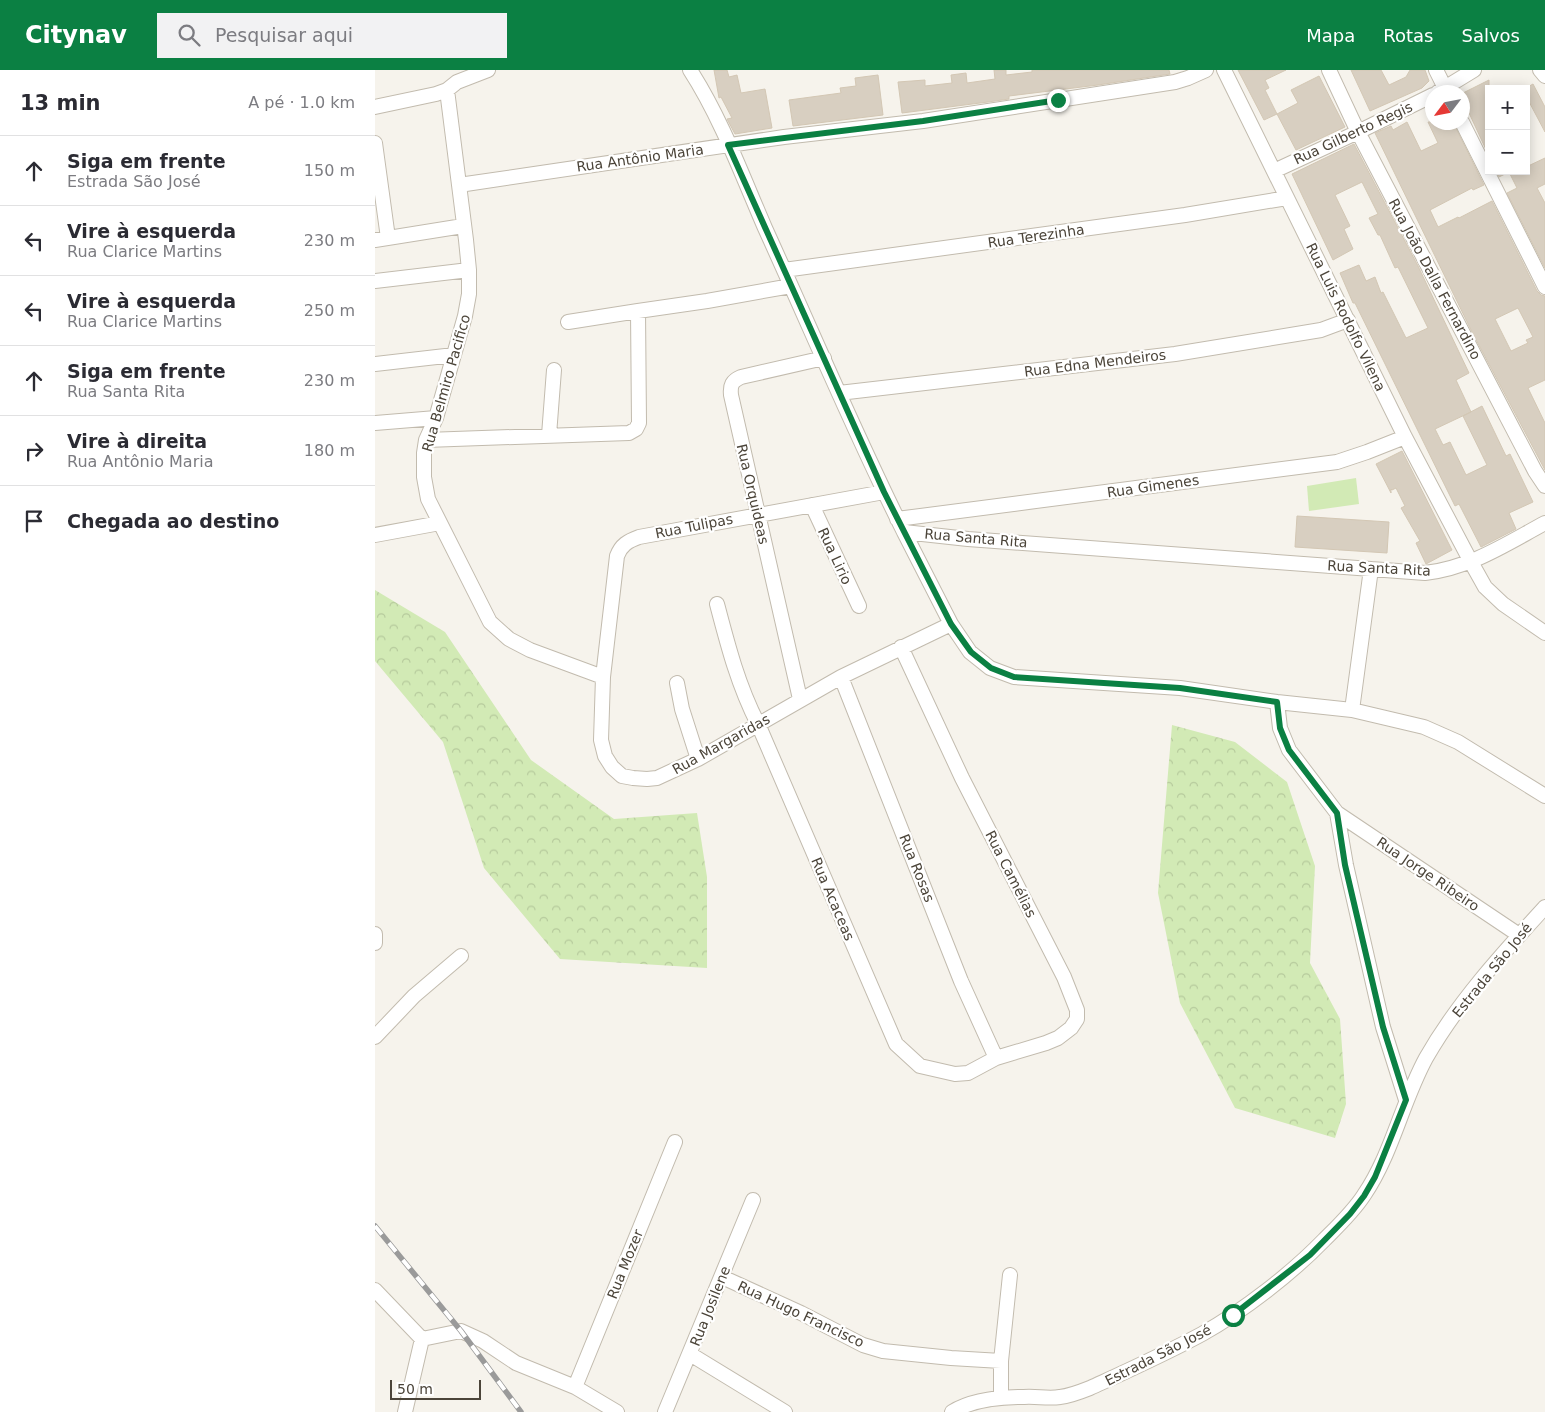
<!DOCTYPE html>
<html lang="pt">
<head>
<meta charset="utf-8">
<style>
	:root { --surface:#fff; --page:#f2f2f3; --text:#2b2b33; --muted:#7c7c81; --line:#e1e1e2; --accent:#0b8043 }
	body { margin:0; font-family:"DejaVu Sans",sans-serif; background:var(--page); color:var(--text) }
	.controls { position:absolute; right:15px; top:15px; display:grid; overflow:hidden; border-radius:0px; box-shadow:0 2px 12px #0003 }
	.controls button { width:45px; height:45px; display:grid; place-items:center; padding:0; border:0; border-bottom:1px solid var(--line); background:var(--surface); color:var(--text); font:25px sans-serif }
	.compass { position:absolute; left:1050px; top:15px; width:45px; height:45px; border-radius:50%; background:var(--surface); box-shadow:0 2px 12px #0003; rotate:238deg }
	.scale { position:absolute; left:15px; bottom:12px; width:91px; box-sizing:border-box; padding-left:5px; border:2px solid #4b4439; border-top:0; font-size:14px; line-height:18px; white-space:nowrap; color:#4b4439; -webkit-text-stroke:4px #fff; paint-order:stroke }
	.stop { position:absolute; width:15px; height:15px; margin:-11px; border:4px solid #0b8043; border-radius:50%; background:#fff }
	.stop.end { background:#0b8043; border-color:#fff; box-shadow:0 1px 5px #0008 }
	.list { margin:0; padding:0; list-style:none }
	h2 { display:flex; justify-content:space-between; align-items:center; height:65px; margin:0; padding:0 20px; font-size:21px }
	h2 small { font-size:16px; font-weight:400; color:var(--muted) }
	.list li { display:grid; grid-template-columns:32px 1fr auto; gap:15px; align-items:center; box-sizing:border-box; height:70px; padding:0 20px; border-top:1px solid var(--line) }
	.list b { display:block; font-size:19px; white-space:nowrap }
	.list p { margin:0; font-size:16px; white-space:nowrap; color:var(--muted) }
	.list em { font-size:16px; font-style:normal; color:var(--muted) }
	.icon { flex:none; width:28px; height:28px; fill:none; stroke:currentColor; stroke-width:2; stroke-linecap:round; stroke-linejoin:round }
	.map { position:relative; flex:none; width:1170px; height:1342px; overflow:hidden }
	header { display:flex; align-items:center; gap:30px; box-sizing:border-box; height:70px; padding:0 25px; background:var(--accent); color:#fff }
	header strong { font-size:24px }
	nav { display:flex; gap:28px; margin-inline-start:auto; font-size:18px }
	.search { width:350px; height:45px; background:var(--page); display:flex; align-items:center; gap:12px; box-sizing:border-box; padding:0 18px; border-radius:0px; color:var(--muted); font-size:19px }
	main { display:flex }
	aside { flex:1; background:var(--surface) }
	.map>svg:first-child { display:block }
	.forest { fill:url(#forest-crowns) }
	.pitch { fill:#d2eab5 }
	.building { fill:#d8cfc1; stroke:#d3c7b4; fill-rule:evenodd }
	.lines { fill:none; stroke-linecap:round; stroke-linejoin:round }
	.minor-casing { stroke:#c2bbae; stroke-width:16 }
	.minor { stroke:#fff; stroke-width:14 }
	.rail-casing { stroke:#9a9a9a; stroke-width:5.5 }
	.rail { stroke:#fff; stroke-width:4; stroke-dasharray:11; stroke-linecap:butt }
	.route { stroke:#0b8043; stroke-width:6 }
	.labels { text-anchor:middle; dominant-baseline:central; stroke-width:4.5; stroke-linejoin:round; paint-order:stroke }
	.street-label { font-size:14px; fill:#4b4439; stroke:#fff }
</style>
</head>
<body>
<header>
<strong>Citynav</strong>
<div class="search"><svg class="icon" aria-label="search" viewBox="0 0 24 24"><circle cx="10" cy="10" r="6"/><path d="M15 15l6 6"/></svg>Pesquisar aqui</div>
<nav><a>Mapa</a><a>Rotas</a><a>Salvos</a></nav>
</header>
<main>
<aside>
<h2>13 min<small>A pé · 1.0 km</small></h2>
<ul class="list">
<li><svg class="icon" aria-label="ahead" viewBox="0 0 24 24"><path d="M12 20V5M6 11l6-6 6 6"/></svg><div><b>Siga em frente</b><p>Estrada São José</p></div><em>150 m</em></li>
<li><svg class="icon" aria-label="left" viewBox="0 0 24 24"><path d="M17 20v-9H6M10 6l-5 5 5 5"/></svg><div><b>Vire à esquerda</b><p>Rua Clarice Martins</p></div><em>230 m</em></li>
<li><svg class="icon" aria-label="left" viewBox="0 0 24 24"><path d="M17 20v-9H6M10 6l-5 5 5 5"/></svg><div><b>Vire à esquerda</b><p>Rua Clarice Martins</p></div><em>250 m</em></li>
<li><svg class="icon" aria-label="ahead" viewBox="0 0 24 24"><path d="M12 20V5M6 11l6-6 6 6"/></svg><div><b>Siga em frente</b><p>Rua Santa Rita</p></div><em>230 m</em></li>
<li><svg class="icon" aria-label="right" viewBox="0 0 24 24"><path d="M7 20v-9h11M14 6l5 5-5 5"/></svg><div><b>Vire à direita</b><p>Rua Antônio Maria</p></div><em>180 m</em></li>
<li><svg class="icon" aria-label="arrive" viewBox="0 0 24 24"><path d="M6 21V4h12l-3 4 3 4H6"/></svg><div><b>Chegada ao destino</b></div></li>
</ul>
</aside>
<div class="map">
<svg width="1170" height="1342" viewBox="0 0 1170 1342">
	<defs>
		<pattern id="forest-crowns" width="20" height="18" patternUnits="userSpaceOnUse" patternTransform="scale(1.25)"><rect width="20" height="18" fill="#d2eab5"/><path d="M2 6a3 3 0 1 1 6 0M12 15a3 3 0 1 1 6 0" fill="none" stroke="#b6ca9c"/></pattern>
	</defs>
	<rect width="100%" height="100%" fill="#f6f3ec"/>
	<path class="forest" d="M0,520L70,562L156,690L239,749L322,743L332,807V898L185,889L109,798L68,672L0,591Z
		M797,655L860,672L912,712L940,796L935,893L965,949L971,1034L960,1068L860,1038L805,933L783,823Z"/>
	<path class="pitch" d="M981,408L984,434L934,441L932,416Z"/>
	<path class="building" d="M339,0H352L354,7L362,5L366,23L390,19L397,58L360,64L352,49L357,48L346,27L344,28Z
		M619,0H631V5L657,2V0H794L795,4L723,15L634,26V29L613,32L527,43L523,12L550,10V16L577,13L576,5L591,3L592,13L620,9Z
		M863,0H911L890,10L894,18L890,20L902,44L889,50Z
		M976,0H1006L1014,15L1031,7L1035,0H1050L1054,11L1047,18L995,41Z
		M503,5L508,45L418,56L414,30L466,23L465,18L481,16L480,8Z
		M944,6L970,57L921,80L902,44L923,33L916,20Z
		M1114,10V86L1088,30V23Z
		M1158,14L1170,37V62L1151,26V18Z
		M1032,52L1046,81L1063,73L1053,52H1078L1109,115L1098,120L1097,118L1055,140L1063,157L1083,147L1084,148L1117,131L1162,221L1166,225L1170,226V310L1153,318L1170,353V400L1097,262L1000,63L1016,56L1018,60ZM1143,238L1158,267L1151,270L1153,273L1136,281L1120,249Z
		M979,74L1043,196L1094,303L1081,310L1096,342L1060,359L1068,375L1075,372L1091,405L1112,395L1088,346L1107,336L1131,386L1135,384L1158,432L1134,443L1141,459L1106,477L1084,434L1080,436L980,233H978L965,203L984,195L991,211L1000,207L1006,223L1008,222L1031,268L1053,258L1023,197L1020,198L1005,165H1003L994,148L1003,144L987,112L960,125L975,156L969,159L978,179L958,190L917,104Z
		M1170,88V114L1162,118L1170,133V198L1132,123L1142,118L1134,102L1124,107L1122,101H1151V97Z
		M1027,381L1077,480L1051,494L1041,473L1045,471L1026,438L1030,436L1021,418L1017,420L1016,419V423L1001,394Z
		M922,446L1014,452L1012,483L920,477Z"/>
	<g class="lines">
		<defs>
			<path id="minor" d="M315,0C346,48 367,105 390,158C436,259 479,362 529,462L593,469L1050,503C1095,498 1131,474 1170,453
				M849,0L1030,367L1096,492L1110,517L1128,534L1170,563
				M954,0L983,62L1160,401L1170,416
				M1061,0L1072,22
				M1165,0L1170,6
				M72,20L91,170L94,200V224L90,246L61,348L51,370L49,383V407L53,429L115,552L134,569L155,580L228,607
				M1063,22L1099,0
				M0,37L61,24L72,20L82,12L113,0
				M1087,52L1170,217
				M0,73L13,168
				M899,101L983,62L1058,25
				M84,115L409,67L548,51L800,12L813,8L831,0
				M0,170L88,156
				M409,200L810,145L912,128
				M0,211L94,200
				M193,252L263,241
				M0,294L79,285
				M464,323L800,284L946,260L973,250
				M0,353L61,348
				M174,365L179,300
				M51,370L254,363L261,359L264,353L263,241L332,231L416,216
				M509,422L264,467C253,471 246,475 242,486L228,607L226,670L230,686L237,697L247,706L258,708L272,709L282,708L323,689L466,607L576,554
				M437,435L484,536
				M522,449L962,392L992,382L1030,367
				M529,462L576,554L595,582L615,598L639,607L805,618L902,632L977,640L1049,657L1083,672L1170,726
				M0,465L65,453
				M342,534C353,576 363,615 383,654L521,974L545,996L580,1004L593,1003L621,988L671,973L683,968L696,958L702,949V940L689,907L587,708L526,577
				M466,607L586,911L621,988
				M302,613L307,639L323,689
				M425,629L356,325C355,315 357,311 366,307L449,288
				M902,632L905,658L914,680L962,743L971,795L1008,957L1031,1030
				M977,640L996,499
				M962,743L1144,865
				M0,864V873
				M0,967L39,926L86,886
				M347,1207L426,1243L488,1275L508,1281L576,1288L626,1291
				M0,1220L47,1269
				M47,1269L86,1261L108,1271L141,1293L200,1317L242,1342
				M315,1284L410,1342
				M200,1317L300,1072
				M626,1328V1291L635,1205
				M30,1342L47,1269
				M290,1342L378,1130
				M577,1342C598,1329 626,1327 649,1327C661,1326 673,1329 685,1327C695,1326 705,1322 715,1318C752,1301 790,1284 827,1264C868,1241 916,1204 949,1170C963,1156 978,1142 989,1125C1017,1084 1027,1032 1051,988C1083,932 1127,884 1170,837"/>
		</defs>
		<use href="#minor" class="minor-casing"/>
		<use href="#minor" class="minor"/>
		<defs>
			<path id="rail" d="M0,1156L86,1261L146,1342"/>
		</defs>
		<use href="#rail" class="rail-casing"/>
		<use href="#rail" class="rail"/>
	</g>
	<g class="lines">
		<path class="route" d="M683,30L548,51L353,75L509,422L576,554L596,582L616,598L639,607L805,618L902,632L905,658L914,680L962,743L970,795L1008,957L1031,1030L1000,1107L989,1126L975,1144L935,1185L858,1245"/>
	</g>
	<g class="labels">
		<g class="street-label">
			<text transform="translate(978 63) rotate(-25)">Rua Gilberto Regis</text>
			<text transform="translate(265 88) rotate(-8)">Rua Antônio Maria</text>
			<text transform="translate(661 166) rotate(-8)">Rua Terezinha</text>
			<text transform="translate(1060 209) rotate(62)">Rua João Dalla Fernardino</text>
			<text transform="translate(971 247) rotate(64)">Rua Luis Rodolfo Vilena</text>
			<text transform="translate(720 293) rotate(-7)">Rua Edna Mendeiros</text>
			<text transform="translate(71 313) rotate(-74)">Rua Belmiro Pacifico</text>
			<text transform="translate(778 416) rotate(-8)">Rua Gimenes</text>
			<text transform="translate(378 424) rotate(77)">Rua Orquideas</text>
			<text transform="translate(319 456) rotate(-11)">Rua Tulipas</text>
			<text transform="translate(601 468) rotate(5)">Rua Santa Rita</text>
			<text transform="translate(460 486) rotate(65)">Rua Lirio</text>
			<text transform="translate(1004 498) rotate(3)">Rua Santa Rita</text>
			<text transform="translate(346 674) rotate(-29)">Rua Margaridas</text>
			<text transform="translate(542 798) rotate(68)">Rua Rosas</text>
			<text transform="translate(636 804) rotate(63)">Rua Camélias</text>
			<text transform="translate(1053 804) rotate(34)">Rua Jorge Ribeiro</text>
			<text transform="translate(458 829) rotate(67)">Rua Acaceas</text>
			<text transform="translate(1117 900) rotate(-51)">Estrada São José</text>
			<text transform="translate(250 1194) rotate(-68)">Rua Mozer</text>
			<text transform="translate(335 1236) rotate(-68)">Rua Josilene</text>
			<text transform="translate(426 1244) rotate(25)">Rua Hugo Francisco</text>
			<text transform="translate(783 1285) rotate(-27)">Estrada São José</text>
		</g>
	</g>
</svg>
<div class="controls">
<button>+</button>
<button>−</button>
</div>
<svg class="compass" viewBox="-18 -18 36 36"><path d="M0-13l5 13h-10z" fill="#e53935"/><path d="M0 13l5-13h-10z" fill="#7c7c81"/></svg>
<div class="scale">50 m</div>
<div class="stop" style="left:858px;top:1245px"></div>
<div class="stop end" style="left:683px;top:30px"></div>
</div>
</main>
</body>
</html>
